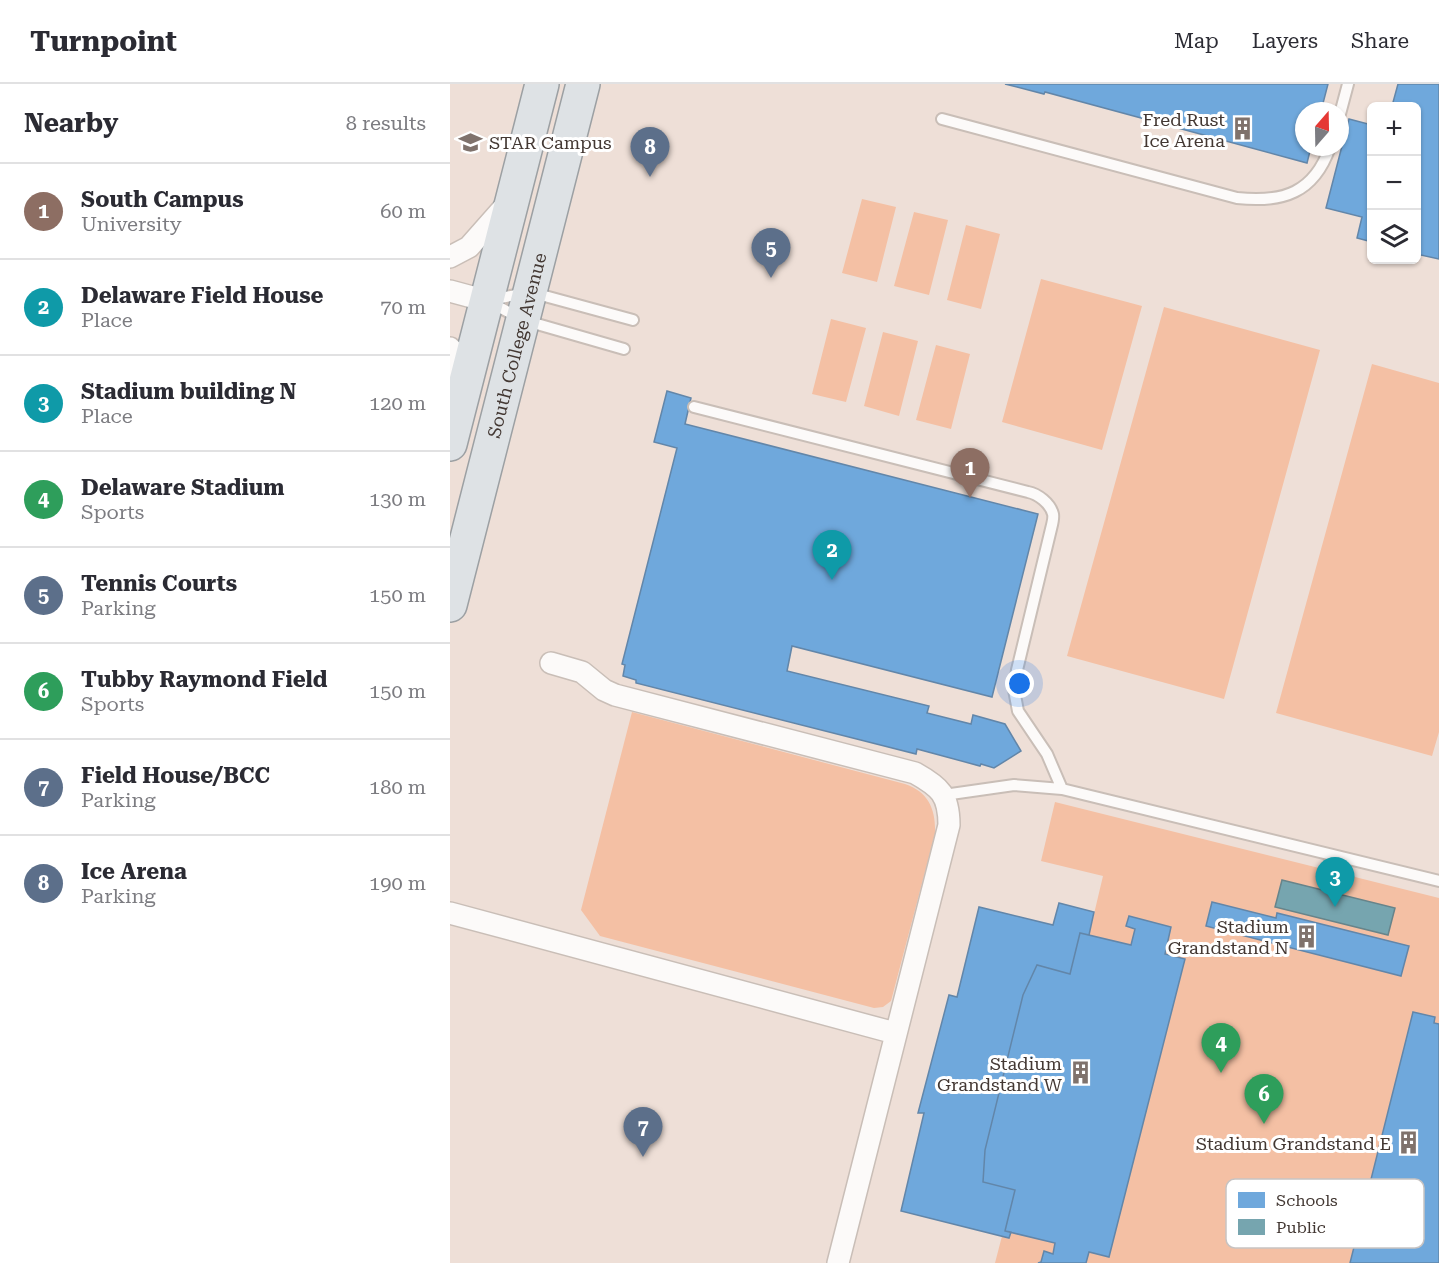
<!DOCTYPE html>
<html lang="en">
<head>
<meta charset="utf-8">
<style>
	:root { --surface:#fff; --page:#f7f7f7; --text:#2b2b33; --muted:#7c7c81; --line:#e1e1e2; --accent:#ea580c }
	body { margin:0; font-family:"Roboto Serif",serif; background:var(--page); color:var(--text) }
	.controls { position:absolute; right:18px; top:18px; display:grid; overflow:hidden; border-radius:9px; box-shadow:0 2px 4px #0004 }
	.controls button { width:54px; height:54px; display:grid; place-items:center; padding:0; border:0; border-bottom:2px solid var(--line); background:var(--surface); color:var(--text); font:30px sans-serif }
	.compass { position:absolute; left:845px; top:18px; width:54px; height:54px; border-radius:50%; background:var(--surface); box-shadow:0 2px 4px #0004; rotate:20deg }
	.you { position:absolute; left:570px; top:600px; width:21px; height:21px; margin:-15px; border:4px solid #fff; border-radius:50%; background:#1a73e8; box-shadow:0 0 0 9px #1a73e833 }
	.badge { display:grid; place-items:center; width:39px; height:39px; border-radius:50%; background:var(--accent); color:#fff; font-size:20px; font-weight:700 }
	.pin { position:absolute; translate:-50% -50px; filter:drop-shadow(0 2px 3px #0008) }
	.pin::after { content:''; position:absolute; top:32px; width:21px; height:18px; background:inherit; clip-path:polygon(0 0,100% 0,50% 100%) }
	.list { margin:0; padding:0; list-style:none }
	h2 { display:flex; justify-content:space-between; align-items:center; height:78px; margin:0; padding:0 24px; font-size:26px }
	h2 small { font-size:20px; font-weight:400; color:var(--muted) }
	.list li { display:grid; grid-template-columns:39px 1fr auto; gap:18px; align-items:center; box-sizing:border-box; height:96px; padding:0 24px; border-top:2px solid var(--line) }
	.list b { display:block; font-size:22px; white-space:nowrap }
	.list p { margin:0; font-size:20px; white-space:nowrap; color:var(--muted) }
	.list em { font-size:20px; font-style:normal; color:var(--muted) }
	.icon { flex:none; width:33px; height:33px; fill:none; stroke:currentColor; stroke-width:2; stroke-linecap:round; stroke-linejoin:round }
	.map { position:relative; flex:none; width:989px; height:1179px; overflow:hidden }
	header { display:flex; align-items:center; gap:36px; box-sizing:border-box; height:84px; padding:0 30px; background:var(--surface); border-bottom:2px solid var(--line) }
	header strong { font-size:28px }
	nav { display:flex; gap:33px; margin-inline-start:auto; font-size:21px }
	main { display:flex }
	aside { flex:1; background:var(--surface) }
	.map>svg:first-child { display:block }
	.green { fill:#f4c0a4 }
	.schools { fill:#6fa8dc; stroke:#6286a9; stroke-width:1.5 }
	.public { fill:#76a5af; stroke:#67848a; stroke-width:1.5 }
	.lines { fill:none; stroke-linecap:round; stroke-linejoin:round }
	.service-casing { stroke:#c9beb7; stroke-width:14 }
	.minor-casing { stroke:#c9beb7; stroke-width:24 }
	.primary-casing { stroke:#9ca0a3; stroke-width:36 }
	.service { stroke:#fcfaf9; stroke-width:10 }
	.minor { stroke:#fcfaf9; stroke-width:21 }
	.primary { stroke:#dee2e5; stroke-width:33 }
	.labels { text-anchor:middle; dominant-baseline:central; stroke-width:6; stroke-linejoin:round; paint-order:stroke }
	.poi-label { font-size:18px; fill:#433833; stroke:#fff; text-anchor:end }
	.street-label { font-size:18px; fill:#433833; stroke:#fff }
	.key { fill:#fff; stroke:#c7c3c2; stroke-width:1.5 }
	.key-label { font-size:16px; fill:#433833 }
</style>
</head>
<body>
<header>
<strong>Turnpoint</strong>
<nav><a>Map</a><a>Layers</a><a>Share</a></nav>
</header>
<main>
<aside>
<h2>Nearby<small>8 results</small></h2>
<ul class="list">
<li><span class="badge" style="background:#8d6e63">1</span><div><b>South Campus</b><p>University</p></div><em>60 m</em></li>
<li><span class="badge" style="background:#0f9aa8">2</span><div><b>Delaware Field House</b><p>Place</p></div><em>70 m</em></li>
<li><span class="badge" style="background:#0f9aa8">3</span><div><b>Stadium building N</b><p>Place</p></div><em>120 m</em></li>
<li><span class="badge" style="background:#2e9e5b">4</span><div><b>Delaware Stadium</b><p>Sports</p></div><em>130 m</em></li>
<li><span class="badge" style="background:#5c6f8a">5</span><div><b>Tennis Courts</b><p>Parking</p></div><em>150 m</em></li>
<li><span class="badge" style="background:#2e9e5b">6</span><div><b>Tubby Raymond Field</b><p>Sports</p></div><em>150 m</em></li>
<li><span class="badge" style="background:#5c6f8a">7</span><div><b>Field House/BCC</b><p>Parking</p></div><em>180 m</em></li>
<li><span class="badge" style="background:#5c6f8a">8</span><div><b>Ice Arena</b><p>Parking</p></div><em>190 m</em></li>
</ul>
</aside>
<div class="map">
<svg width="989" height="1179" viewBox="0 0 989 1179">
	<rect width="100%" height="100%" fill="#eedfd7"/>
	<path class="green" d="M412,115L446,123L427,198L392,189Z
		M464,128L498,136L479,211L444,202Z
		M516,141L550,150L531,225L497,216Z
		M591,195L692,222L652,366L552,338Z
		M714,223L870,266L774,615L617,572Z
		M381,235L416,244L396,318L362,310Z
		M433,248L468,257L449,332L414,322Z
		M486,261L520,270L501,345L466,336Z
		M922,280L989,299V648L982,672L826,629Z
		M182,628L455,700C479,708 486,726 485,750L441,917L433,923L424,924L150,852L131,826Z
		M605,718L989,814V1179H545L552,1152L559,1154L561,1149L620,890L630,849L639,851L653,792L591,777Z"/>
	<path class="schools" d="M555,0H878L871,27H854V63H861L857,79L595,8L594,10Z
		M948,0H989V175L966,170V22H942Z
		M899,35L922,41V158L907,154L912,133L876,124Z
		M217,307L241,314L235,340L588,430L542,613L342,562L337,587L479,622L477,629L521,640L523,631L555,640L571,667L544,684L531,680L530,682L467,665L466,670L186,599V596L173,592L175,581L172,580L227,364L204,358Z
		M762,818L826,834L827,829L959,862L951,892L756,842Z
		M609,819L644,828L639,851L630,849L620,890L587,881L573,911L535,1066L533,1098L565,1106L555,1147L561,1148L559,1154L451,1127L474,1029H468L499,911L507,913L529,823L603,841Z
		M679,832L721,843L715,870L735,875L659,1173L639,1168L636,1179H588L591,1178L594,1167L603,1170L605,1159L555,1147L565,1106L533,1098L535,1066L573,911L587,881L620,890L630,849L681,861L685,845L676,842Z
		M963,928L985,933L984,939L989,940V1179H900Z"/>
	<path class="public" d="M832,796L945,824L938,851L825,823Z"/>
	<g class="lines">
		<defs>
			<path id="service" d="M890,30L898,0
				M492,35L787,114C833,119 864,109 880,63
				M41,216L80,208L183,236
				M40,218L73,236L174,265
				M244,323L578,408C588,410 600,419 603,430C604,434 602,441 601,445L567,586L564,606L568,627L597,670L612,705
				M494,711L564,701L612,705L989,797"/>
			<path id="minor" d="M0,173L19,163L57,120
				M0,207L37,217
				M0,264L4,279L6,305
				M101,579L132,588L154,606L165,611L465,689C490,703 499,711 499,741L388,1179
				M0,829L445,949"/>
			<g id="primary">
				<path d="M0,360L92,0"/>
				<path id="s1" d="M0,521L133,0"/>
			</g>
		</defs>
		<use href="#service" class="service-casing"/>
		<use href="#minor" class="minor-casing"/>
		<use href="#primary" class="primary-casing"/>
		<use href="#service" class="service"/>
		<use href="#minor" class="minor"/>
		<use href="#primary" class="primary"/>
	</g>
	<defs>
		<symbol id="building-bare" viewBox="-9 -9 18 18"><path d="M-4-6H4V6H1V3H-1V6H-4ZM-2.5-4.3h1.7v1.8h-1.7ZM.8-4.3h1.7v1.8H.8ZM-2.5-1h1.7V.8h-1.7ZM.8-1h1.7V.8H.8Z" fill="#7f726c" stroke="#fff" stroke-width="2.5" paint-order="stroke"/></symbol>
		<symbol id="university-bare" viewBox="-9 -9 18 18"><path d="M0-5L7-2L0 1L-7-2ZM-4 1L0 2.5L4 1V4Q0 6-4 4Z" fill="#7f726c" stroke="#fff" stroke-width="2.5" paint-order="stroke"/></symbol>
	</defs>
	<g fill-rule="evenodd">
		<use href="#building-bare" x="776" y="28" width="33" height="33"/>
		<use href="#university-bare" x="4" y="42" width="33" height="33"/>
		<use href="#building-bare" x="840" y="836" width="33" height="33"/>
		<use href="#building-bare" x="614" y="972" width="33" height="33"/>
		<use href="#building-bare" x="942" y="1042" width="33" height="33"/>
	</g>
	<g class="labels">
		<g class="poi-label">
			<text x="775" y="35">Fred Rust<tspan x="775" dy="21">Ice Arena</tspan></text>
			<text x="39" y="58" text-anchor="start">STAR Campus</text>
			<text x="839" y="842">Stadium<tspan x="839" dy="21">Grandstand N</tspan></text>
			<text x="612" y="979">Stadium<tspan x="612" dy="21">Grandstand W</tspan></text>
			<text x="941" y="1059">Stadium Grandstand E</text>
		</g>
		<g class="street-label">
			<text stroke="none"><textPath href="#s1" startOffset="268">South College Avenue</textPath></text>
		</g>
	</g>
	<rect x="776" y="1095" width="198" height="69" rx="9" class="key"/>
	<rect x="788" y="1108" width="27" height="16" fill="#6fa8dc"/>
	<rect x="788" y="1135" width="27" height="16" fill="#76a5af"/>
	<g class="key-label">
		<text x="826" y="1122">Schools</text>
		<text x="826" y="1149">Public</text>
	</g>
</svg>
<div class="controls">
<button>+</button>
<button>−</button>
<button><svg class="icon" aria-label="layers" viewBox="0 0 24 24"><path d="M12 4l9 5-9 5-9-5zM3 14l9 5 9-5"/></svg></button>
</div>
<svg class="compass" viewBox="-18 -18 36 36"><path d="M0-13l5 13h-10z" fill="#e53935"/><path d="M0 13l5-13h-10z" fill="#7c7c81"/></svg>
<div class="you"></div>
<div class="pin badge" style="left:520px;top:414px;background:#8d6e63">1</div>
<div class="pin badge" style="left:382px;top:496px;background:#0f9aa8">2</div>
<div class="pin badge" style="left:885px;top:823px;background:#0f9aa8">3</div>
<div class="pin badge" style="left:771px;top:989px;background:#2e9e5b">4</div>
<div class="pin badge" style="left:321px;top:194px;background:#5c6f8a">5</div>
<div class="pin badge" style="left:814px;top:1040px;background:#2e9e5b">6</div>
<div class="pin badge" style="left:193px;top:1073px;background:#5c6f8a">7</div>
<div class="pin badge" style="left:200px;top:93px;background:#5c6f8a">8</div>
</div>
</main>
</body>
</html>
